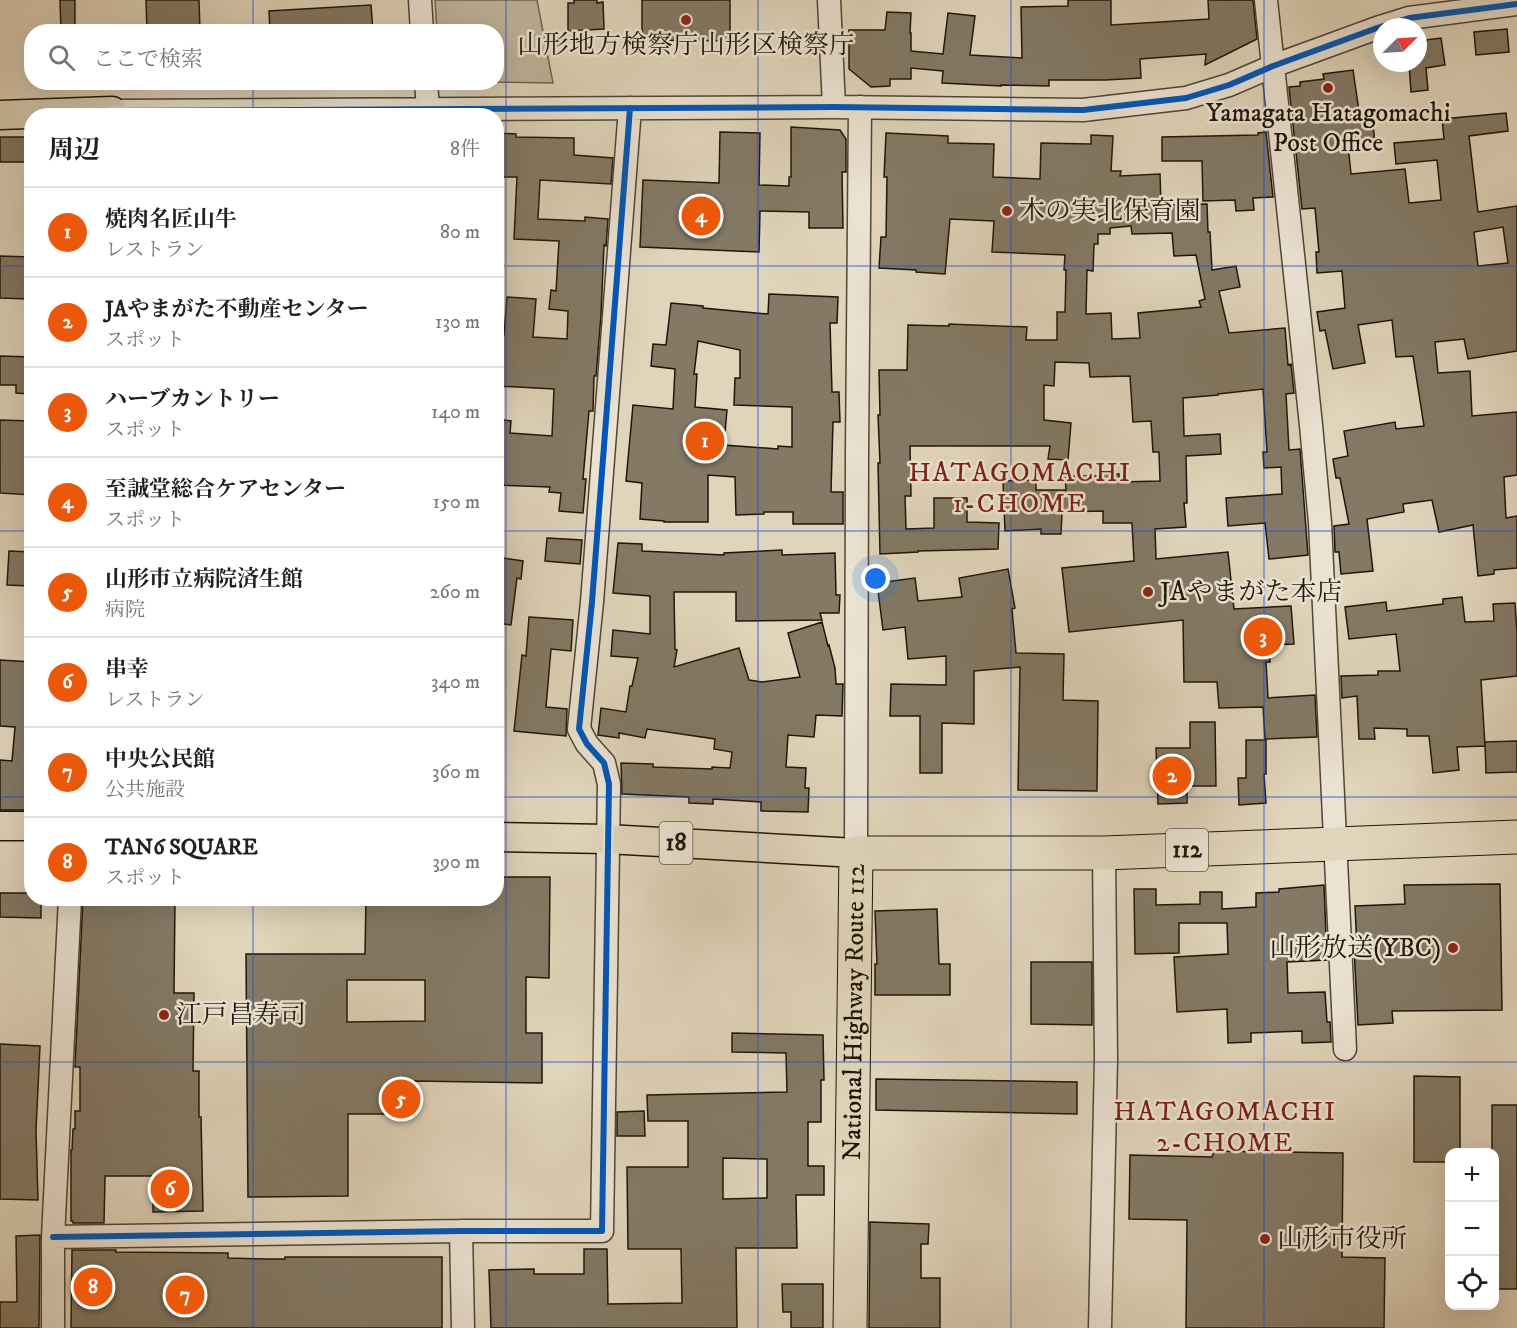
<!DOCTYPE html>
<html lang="ja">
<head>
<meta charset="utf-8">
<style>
	:root { --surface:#fff; --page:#f2f2f2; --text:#202124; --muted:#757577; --line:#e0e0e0; --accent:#ea580c }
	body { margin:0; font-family:"IM FELL DW Pica","Noto Serif JP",serif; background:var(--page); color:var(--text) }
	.controls { position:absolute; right:18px; bottom:18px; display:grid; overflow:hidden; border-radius:12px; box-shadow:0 6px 24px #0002 }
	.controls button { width:54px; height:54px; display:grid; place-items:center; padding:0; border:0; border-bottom:2px solid var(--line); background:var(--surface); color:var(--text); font:30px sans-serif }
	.compass { position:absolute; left:1373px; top:18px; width:54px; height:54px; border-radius:50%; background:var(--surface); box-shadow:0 6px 24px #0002; rotate:66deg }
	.you { position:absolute; left:876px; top:579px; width:21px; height:21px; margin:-15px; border:4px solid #fff; border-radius:50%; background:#1a73e8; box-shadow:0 0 0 9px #1a73e833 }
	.badge { display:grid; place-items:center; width:39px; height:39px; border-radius:50%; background:var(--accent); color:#fff; font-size:20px; font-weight:700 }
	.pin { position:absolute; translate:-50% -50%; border:3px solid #fff; box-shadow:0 2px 6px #0006 }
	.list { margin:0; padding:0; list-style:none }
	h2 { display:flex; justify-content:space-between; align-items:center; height:78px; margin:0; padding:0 24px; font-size:26px }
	h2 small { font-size:20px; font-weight:400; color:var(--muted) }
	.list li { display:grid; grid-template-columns:39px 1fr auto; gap:18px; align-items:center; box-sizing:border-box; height:90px; padding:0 24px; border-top:2px solid var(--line) }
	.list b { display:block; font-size:22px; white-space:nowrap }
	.list p { margin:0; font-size:20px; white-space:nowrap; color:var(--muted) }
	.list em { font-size:20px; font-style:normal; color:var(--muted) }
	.icon { flex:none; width:33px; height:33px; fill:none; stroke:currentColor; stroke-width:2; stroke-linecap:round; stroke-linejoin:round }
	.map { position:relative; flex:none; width:1517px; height:1328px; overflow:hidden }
	.search { position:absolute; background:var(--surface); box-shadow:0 6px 24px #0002; left:24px; top:24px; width:480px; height:66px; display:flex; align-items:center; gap:15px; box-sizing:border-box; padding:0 21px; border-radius:24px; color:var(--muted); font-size:22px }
	.panel { position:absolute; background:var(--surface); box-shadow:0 6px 24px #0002; left:24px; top:108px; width:480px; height:798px; border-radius:24px }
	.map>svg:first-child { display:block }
	.green { fill:#bfb49c; stroke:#6f6552; stroke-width:1.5 }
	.building { fill:#837965; stroke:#1f1609; stroke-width:1.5; fill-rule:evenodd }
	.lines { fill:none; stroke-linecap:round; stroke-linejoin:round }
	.minor-casing { stroke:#4f4635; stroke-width:25 }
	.major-casing { stroke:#1f1609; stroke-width:31 }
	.highway-casing { stroke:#1f1609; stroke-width:35 }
	.minor { stroke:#ebe3d2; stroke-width:22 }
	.major { stroke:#e0d4ba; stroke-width:28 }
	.highway { stroke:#e0d4ba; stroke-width:33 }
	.cycleway-casing { stroke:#ebe3d2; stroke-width:10 }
	.cycleway { stroke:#0057b8; stroke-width:6 }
	.grid { fill:none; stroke:#1d4ed8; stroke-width:1.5; stroke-opacity:0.55 }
	.poi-dot { fill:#8f2418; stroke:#ebe3d2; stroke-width:2 }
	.labels { text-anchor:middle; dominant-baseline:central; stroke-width:5; stroke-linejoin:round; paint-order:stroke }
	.shield { fill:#ebe3d2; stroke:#5c5445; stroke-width:1.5 }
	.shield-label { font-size:24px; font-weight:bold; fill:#1f1609 }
	.poi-label { font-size:26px; fill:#1f1609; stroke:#ebe3d2; text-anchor:start }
	.street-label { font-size:26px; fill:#1f1609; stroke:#ebe3d2 }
	.neighbourhood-label { font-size:27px; letter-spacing:1.5px; fill:#7a1f14; stroke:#ebe3d2 }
</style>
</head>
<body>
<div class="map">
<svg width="1517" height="1328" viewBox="0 0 1517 1328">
	<rect width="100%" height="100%" fill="#e0d4ba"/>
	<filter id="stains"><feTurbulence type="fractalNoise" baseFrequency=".00333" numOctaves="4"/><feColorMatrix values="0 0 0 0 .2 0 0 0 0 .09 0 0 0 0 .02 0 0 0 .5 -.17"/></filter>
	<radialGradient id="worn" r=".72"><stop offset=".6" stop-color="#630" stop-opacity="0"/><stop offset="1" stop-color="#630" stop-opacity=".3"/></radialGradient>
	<path class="green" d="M435,0H537L553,83L497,82L496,32L437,31Z"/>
	<path class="building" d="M60,0H75V32H61Z
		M146,0H199L200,32H147Z
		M574,0H597V3L603,2L604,29L568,31V3H574Z
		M642,0H730V41L642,40Z
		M1068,0H1111V25L1209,19L1208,0H1253L1257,39L1205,65L1206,54L1140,59L1141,78L1105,80H1049V86L1001,85V86L942,83L943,71L911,68V79H890V86L871,87L849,69V30H885L887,12L911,13L910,33H911V51L943,54L948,13L975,16L970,55L1022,58L1021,7L1068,6Z
		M371,5L373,32H270L269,11Z
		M1507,29L1509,52L1476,55L1474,32Z
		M1441,38L1445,65L1426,68L1428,90L1411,92L1409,63H1418V41Z
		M1353,70L1360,118L1372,117L1375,142L1348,145L1351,174L1405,169L1409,203L1441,200L1437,160L1396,164L1394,143L1444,139L1442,119L1506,113L1508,131L1469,136L1478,212L1517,206V351L1468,359L1464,339L1435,342L1438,373L1470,371L1472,416L1517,412V475L1504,477L1506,518L1517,516V568L1494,570V574L1478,576L1473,525L1439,532L1432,500L1403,504L1404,512L1367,519L1373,571L1341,574L1339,552H1335L1334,526L1349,524L1340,478H1336L1333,459L1348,456L1344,431L1395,422L1396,429L1424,426L1413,356L1396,357L1392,320L1358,325L1365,363L1333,369L1325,330L1320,331L1317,312L1345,308L1342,271L1317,273L1316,252H1319L1315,208L1302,209L1289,87L1300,86V82L1324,79L1323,74ZM1503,227L1508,263L1478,266L1474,232Z
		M791,127L840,130L846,139V172H842L843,228H809V212L760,211L759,252L640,247L643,180L719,183L720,132L760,133L759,185L789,186V177H791Z
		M1266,132L1273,197L1253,198L1254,210L1236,211L1235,200L1203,201L1202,161H1162V137L1258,135V133Z
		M496,133L516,134V137L574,138V155L613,158L611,184L540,180L538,219L585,221V217L608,219L606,246L604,245L601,315L596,376H594L593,411H589L583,479H586L583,513L559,511L561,493L549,492L550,487L496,485V419L511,421L510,433L552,436L554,389L496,386V363H499L501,335H504L507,297L536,299L533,337L567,339L568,311L549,309L551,290L556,291L559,241L514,239L517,177H496Z
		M886,133L948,136V143L994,144L993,177L1040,179L1041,143L1091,144V135L1113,136L1111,171H1121L1120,176L1160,174L1161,205L1207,204L1208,232H1210L1212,270L1236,266L1240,287L1219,291L1229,333L1285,328L1288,365L1291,364L1294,393L1286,394L1289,450L1300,449L1308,555L1269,559L1265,523L1228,526L1226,498L1282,494L1281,467L1264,468L1263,452H1267L1263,389L1218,394V395L1183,398L1184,436L1220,434L1221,454L1186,456L1187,503H1184L1186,527L1155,529L1156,559L1228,552L1234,609L1291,606L1294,644L1269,645L1270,662H1266L1268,698L1315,695L1317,737L1265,739L1263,707L1219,708L1217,682H1184L1183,620L1069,632L1062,568L1134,561L1132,523H1103V511L1062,512L1061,534H1041V529L1005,531L1003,481L1036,480V490H1066L1065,476H1103V474H1119V482L1160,481L1159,452H1153L1151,421L1133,422L1130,376L1090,377L1089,363L1055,362L1054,386L1044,385V420L1071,423L1068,460L1048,459L1050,446H910L911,496H905L906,529L934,528V498H967V522L999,523L998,549L918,551V552L880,554L878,463H880L878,415H880L879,370H907L908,325L949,326V324L1027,327L1026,340H1057V312H1065L1066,270H1064L1065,255L992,252L994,221L950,219L945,274L916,272V270L879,268L881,237H886L887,177H884ZM1131,226L1132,234L1172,233L1174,256L1196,255L1205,299L1199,301L1201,307L1138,313L1140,338L1112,339L1111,313L1086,314L1087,270L1093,271L1094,244H1098V234H1110V228Z
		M0,137H32V162H0Z
		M0,256L31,257L29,299L0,298Z
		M769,294L838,297L837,323H830L832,392H839L840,422H833L831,492H843V524H793V512H764V514L736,515L735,477L708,475V522H664V521L640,519L642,483L626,481L633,405L673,409L675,369L651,366L653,344L666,345L671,303L703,306V308L768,314ZM698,341L740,350V378H735L734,405L792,407V447L778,446V449L724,445L727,410L695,407L697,374H694Z
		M0,356L32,357L31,394L16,393V385H0Z
		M0,420L31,421L29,460H32V495L0,493Z
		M547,538L582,540L580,564L545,561Z
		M618,543L642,544V551L724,555V553L782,550V555L835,553L836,595H840L839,613H820L822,620L736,621V592H674L675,649L677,650L674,667L739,648L749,680L762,682L800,677L788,633L822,622L828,646L829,645L835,668L836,684H843L842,716L816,715L814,737L788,735L786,767L806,768L805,788H809L808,812L761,811V802L713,799V804L689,803V797L622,794L621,763L653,764V767L712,769V767L730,768L732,752L714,749L715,739L647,729L645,738L619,733V738L598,735L601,708L626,712L630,686H632L638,658L611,656L613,630L650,634V596L613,593Z
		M9,551L32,552L30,586L7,585Z
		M496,557L523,561L521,579L517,578L511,625L496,623Z
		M1008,569L1015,608L1012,609L1016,653L1064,654L1063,700L1098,701L1097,791L1018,790L1020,667L974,671V724L942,723V773H920V716H890L891,684L946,685V656L908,659L905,627L883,630L877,583L915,578L918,601L962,597L959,578Z
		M1462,597L1465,622L1494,621L1493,604L1515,603L1517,633V676L1481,680L1485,746L1457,747L1459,770L1433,773L1429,736H1407V729L1374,728L1375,739H1359L1357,696L1342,698L1341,676L1378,675V671H1400L1396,634L1349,639L1345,607L1386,602L1387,611L1443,604V599Z
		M529,617L573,620L571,651L551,649L546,707L567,709L566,736L514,731L522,655L526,656Z
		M0,660L32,662V810H0V760L12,761L15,727L0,726Z
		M1190,722H1215L1216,786H1187V803L1158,804L1156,748H1190Z
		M1246,740H1266V774H1264L1266,803L1239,805L1238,778H1246Z
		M1517,741V772L1486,773L1485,742Z
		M496,877H550L549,978L526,977V1033H542V1083L414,1081V1114H348V1196L248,1197L246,954H365L366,898H496ZM347,980H425V1021L347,1022Z
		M1500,884L1502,1010L1392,1011L1393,1023L1358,1025L1354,948H1357L1355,906L1405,904L1404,885Z
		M1324,885L1327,960L1287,962L1288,993L1325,992L1327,1022H1330L1331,1042L1302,1043V1031L1251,1033V1042L1228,1043L1227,1009L1177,1012L1174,957L1228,954L1227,923H1179V953L1135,954L1134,889H1156V905L1200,904V892H1222V909L1256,907V893L1279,892V889Z
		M0,893H32V898H41V918L0,917Z
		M83,898H175L174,993H194L193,1071H199V1117H201L203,1211L153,1212V1176H105L104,1223H73V1221H71V1150H72L73,1129H75V1111H80V1067H75Z
		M937,909L939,964H950V995H875V964H877L875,911Z
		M1031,962H1092V1025L1031,1024Z
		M732,1033L823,1035L824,1080H821V1122H808V1166H824V1195H796L797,1248H736L737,1328H491L489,1270L534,1269V1274H584V1249H607L608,1304L682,1303L681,1249H628L627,1167H688V1121H648L647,1095L787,1092L786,1053L732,1052ZM723,1158L767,1159V1198L723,1199Z
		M0,1044L40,1046L36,1130L38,1200L0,1199Z
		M1414,1076L1460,1077V1152H1449V1162H1414Z
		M876,1079L1077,1082V1114L876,1110Z
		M1492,1105H1517V1289H1494V1152H1492Z
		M644,1111L645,1136H617V1112Z
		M1214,1151L1343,1153L1342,1257L1385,1258L1384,1328H1186L1187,1220L1129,1219L1130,1155L1212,1157Z
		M870,1222L929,1224L928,1244H921V1278H940V1328H869Z
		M40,1235L39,1328H0V1302H17L16,1236Z
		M72,1250H116V1252L228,1253V1258L268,1259H285V1257H442V1328H71Z
		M782,1284H823V1328H791V1312H783Z"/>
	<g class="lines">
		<defs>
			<path id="minor" d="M420,0L422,32
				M829,0L834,107
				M1266,0L1311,425L1320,523L1345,1049
				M426,82L428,109
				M111,116L112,111L834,107L1083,110L1186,98L1229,85L1273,66L1377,28L1409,18L1517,4
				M856,853L857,453L860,107
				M461,1231L463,1328
				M53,1237L461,1231H602L609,784L604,763L587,744L579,729L592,602L630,108
				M53,1328V1237L70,898
				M1100,1328L1106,1059L1104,853"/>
			<path id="major" d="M0,115L112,111
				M0,826H32
				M496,837L607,839L856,853"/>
			<g id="highway">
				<path id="s1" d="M850,1328L856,853H1104L1517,837"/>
			</g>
		</defs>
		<use href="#minor" class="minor-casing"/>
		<use href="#major" class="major-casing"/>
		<use href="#highway" class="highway-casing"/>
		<use href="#minor" class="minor"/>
		<use href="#major" class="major"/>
		<use href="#highway" class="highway"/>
		<defs>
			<path id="cycleway" d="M111,116L112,111L834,107L1083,110L1186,98L1229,85L1273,66L1377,28L1409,18L1517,4
				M53,1237L461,1231H602L609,784L604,763L587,744L579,729L592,602L630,108"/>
		</defs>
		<use href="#cycleway" class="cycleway-casing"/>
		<use href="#cycleway" class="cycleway"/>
	</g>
	<path class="grid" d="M253,0V32M506,0V1328M758,0V1328M1011,0V1328M1264,0V1328M253,82V116M0,266H32M496,266H1517M0,531H32M496,531H1517M0,797H32M496,797H1517M253,898V1328M0,1062H1517"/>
	<g class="poi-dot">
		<circle cx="686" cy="20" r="6"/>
		<circle cx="1328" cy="88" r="6"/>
		<circle cx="1007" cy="211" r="6"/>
		<circle cx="1148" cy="592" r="6"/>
		<circle cx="1453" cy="948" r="6"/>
		<circle cx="164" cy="1015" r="6"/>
		<circle cx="1265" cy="1239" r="6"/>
	</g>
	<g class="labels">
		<g class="shield">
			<rect x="659.5" y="822" width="33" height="42" rx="4.5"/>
			<rect x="1166" y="829" width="42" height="42" rx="4.5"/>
		</g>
		<g class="shield-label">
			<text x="676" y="843">18</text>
			<text x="1187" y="850">112</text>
		</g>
		<g class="poi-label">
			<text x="686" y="45" text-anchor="middle">山形地方検察庁山形区検察庁</text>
			<text x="1328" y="113" text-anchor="middle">Yamagata Hatagomachi<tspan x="1328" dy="30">Post Office</tspan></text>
			<text x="1019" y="211">木の実北保育園</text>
			<text x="1160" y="592">JAやまがた本店</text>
			<text x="1441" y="948" text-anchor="end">山形放送(YBC)</text>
			<text x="176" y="1015">江戸昌寿司</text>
			<text x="1277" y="1239">山形市役所</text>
		</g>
		<g class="street-label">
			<text stroke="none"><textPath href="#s1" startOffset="316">National Highway Route 112</textPath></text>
		</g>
		<g class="neighbourhood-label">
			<text x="1020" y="473">HATAGOMACHI<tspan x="1020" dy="31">1-CHOME</tspan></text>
			<text x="1225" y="1112">HATAGOMACHI<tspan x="1225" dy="31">2-CHOME</tspan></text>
		</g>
	</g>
	<rect width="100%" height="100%" filter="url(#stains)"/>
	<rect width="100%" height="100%" fill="url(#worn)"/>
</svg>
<div class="controls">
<button>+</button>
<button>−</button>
<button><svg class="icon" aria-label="locate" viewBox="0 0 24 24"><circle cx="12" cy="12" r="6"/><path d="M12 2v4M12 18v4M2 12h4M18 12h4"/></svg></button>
</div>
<svg class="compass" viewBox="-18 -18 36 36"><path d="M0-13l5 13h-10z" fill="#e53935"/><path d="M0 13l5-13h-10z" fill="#757577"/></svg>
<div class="you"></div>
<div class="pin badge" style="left:705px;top:441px">1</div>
<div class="pin badge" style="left:1172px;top:776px">2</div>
<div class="pin badge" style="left:1263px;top:637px">3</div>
<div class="pin badge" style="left:701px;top:216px">4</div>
<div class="pin badge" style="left:401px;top:1099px">5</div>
<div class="pin badge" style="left:170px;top:1189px">6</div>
<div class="pin badge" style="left:185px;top:1295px">7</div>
<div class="pin badge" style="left:93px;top:1287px">8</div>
<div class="search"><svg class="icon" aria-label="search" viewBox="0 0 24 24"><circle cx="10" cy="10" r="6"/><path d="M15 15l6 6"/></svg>ここで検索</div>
<section class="panel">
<h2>周辺<small>8件</small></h2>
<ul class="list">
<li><span class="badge">1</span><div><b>焼肉名匠山牛</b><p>レストラン</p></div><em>80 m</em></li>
<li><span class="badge">2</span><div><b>JAやまがた不動産センター</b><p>スポット</p></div><em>130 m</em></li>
<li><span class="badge">3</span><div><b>ハーブカントリー</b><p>スポット</p></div><em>140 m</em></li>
<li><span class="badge">4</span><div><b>至誠堂総合ケアセンター</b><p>スポット</p></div><em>150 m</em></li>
<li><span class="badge">5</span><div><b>山形市立病院済生館</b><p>病院</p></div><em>260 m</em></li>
<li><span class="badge">6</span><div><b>串幸</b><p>レストラン</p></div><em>340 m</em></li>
<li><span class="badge">7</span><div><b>中央公民館</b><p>公共施設</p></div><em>360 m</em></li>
<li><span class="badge">8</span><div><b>TAN6 SQUARE</b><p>スポット</p></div><em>390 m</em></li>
</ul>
</section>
</div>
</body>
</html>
